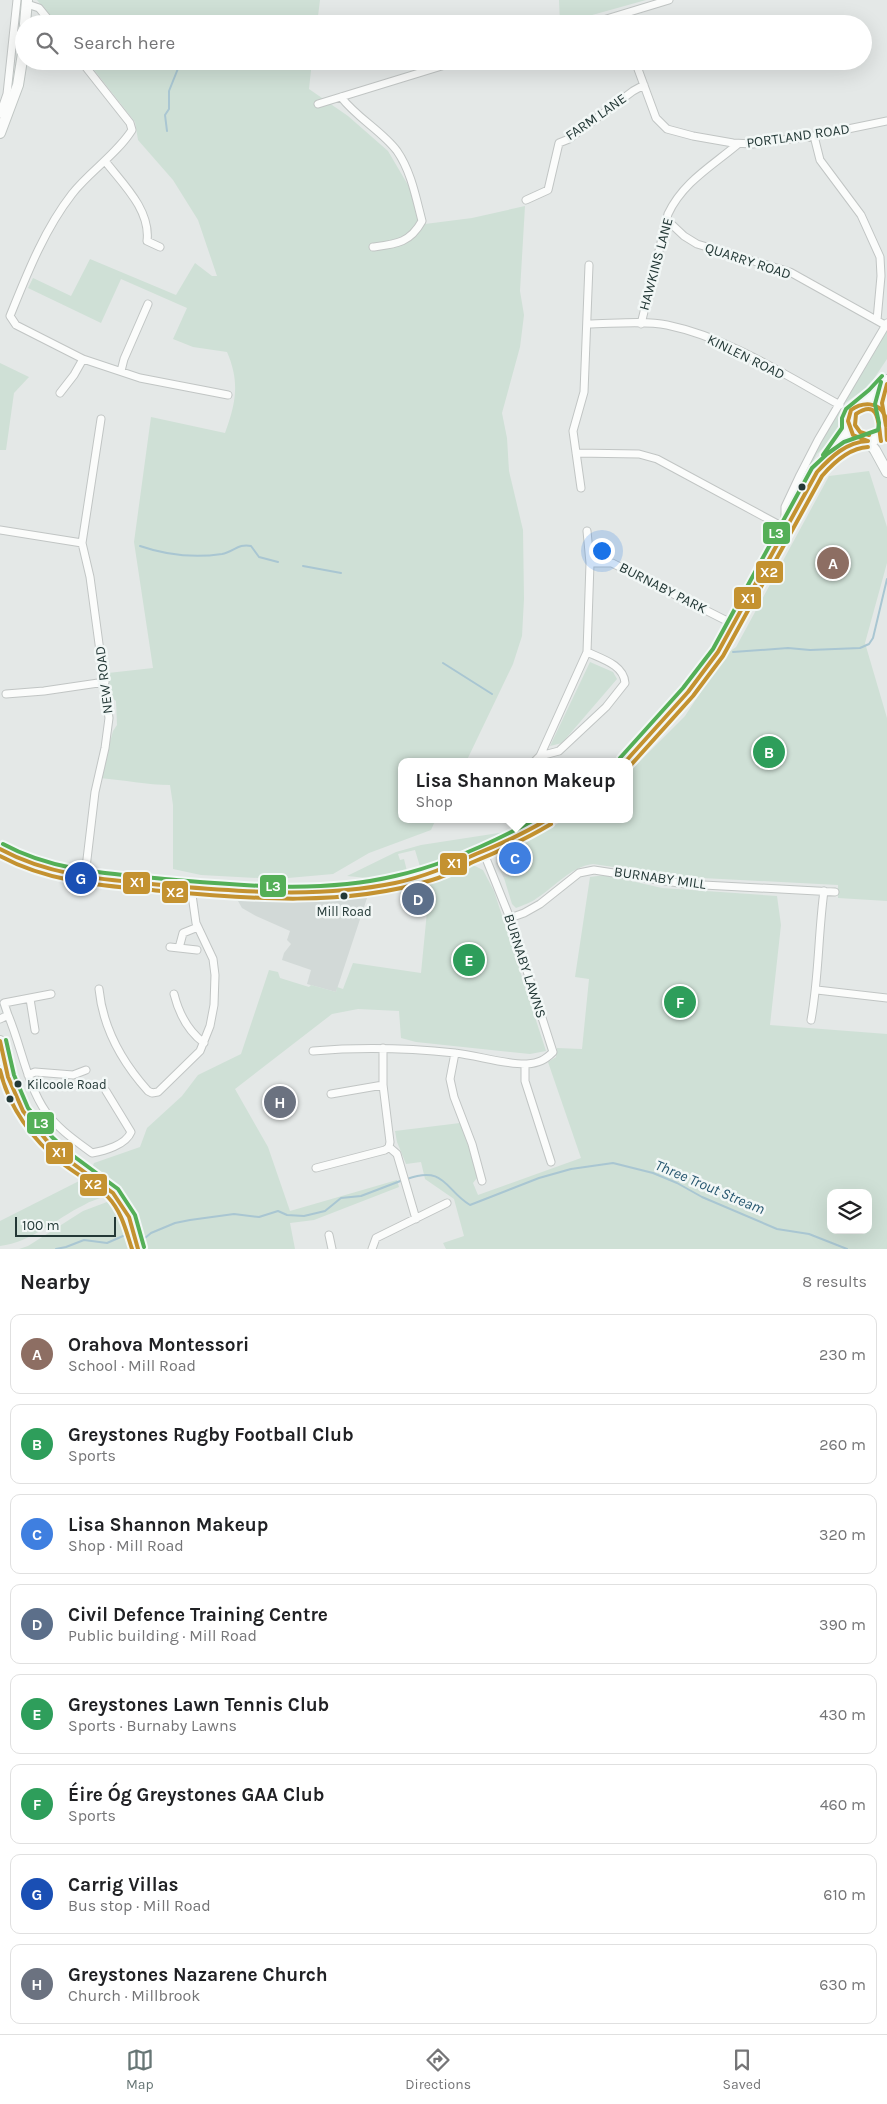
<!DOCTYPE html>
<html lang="en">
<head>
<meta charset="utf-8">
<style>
	:root { --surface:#fff; --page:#f2f2f2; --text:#202124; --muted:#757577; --line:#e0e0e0; --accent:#677675 }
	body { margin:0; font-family:Karla,sans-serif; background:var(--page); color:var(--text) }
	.controls { position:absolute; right:15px; bottom:15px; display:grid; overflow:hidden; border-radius:10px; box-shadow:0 5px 20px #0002 }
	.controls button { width:45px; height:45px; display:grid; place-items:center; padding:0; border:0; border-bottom:1px solid var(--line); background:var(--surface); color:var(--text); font:25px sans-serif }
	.scale { position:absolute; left:15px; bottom:12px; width:101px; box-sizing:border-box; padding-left:5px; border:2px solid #243937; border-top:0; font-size:14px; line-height:18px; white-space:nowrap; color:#243937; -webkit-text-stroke:4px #f2f7f6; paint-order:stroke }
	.you { position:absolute; left:601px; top:550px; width:18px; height:18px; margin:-12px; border:4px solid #fff; border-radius:50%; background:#1a73e8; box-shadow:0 0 0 8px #1a73e833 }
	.badge { display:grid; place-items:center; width:32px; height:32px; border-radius:50%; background:var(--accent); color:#fff; font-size:16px; font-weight:700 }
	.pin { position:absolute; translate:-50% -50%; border:2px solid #fff; box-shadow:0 1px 5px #0006 }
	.popup { position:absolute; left:398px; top:758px; width:235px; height:65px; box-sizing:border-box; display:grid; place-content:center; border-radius:10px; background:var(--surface); filter:drop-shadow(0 1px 4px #0005); font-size:16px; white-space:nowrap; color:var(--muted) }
	.popup b { font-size:19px; color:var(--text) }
	.popup::after { content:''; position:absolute; left:50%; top:100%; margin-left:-10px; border:10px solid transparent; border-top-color:var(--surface) }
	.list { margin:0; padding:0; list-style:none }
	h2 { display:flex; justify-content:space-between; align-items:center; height:65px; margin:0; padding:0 20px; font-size:21px }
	h2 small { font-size:16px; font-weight:400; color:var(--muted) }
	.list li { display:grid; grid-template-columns:32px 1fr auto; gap:15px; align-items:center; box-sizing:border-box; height:80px; margin:0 10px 10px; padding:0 10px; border:1px solid var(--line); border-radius:10px }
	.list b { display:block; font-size:19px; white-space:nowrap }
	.list p { margin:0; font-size:16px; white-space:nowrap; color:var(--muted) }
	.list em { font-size:16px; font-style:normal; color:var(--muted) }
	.icon { flex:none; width:28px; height:28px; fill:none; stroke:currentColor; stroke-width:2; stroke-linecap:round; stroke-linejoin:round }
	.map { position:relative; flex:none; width:887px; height:1249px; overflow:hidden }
	.search { position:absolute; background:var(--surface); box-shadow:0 5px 20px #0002; left:15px; right:15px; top:15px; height:55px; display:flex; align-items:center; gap:12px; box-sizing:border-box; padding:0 18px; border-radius:28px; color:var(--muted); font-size:19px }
	.sheet { height:785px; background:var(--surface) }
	nav { display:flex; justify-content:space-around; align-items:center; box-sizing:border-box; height:70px; border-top:1px solid var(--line); background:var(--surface); font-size:14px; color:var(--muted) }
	nav a { display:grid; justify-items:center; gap:2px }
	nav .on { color:var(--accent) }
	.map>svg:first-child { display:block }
	.built { fill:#d2d9d7 }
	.green { fill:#cfe0d6; fill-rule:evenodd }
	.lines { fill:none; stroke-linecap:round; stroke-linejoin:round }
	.stream { stroke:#a9c6d2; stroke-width:2 }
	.minor-casing { stroke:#c1c5c4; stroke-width:9 }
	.secondary-casing { stroke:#c0c6c4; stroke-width:12 }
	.minor { stroke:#fbfcfb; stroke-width:7 }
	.secondary { stroke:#fbfcfb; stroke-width:10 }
	.bus-1-casing { stroke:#f2f7f6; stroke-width:8 }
	.bus-2-casing { stroke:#f2f7f6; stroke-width:8 }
	.bus-3-casing { stroke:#f2f7f6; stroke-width:8 }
	.bus-1 { stroke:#c49230; stroke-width:4 }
	.bus-2 { stroke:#c49230; stroke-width:4 }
	.bus-3 { stroke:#54af57; stroke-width:4 }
	.bus-dot { fill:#243937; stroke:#f2f7f6; stroke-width:2 }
	.labels { text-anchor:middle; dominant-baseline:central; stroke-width:5; stroke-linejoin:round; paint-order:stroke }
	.bus-label { font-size:13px; fill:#243937; stroke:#f2f7f6 }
	.street-label { font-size:14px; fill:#243937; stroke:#f2f7f6 }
	.water-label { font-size:15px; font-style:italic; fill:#25556e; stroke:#f2f7f6 }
	.line-badge { stroke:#f2f7f6; stroke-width:2 }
	.badge-label { font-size:14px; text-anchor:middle; font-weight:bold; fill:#fff }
</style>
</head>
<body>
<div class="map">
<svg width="887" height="1249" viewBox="0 0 887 1249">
	<rect width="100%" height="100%" fill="#e4e8e7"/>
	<path class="built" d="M522,845L532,866L504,878L496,863L497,857Z
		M368,895L336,992L307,984L311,970L282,960L284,953L291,944L287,940L290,931L256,916L242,908L238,901L225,896L302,900L342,898Z"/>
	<path class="green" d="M37,0H354H320L317,24H56Z
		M559,0H646L560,24Z
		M87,61H312L309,89L348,116L388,151L425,214V224L472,218L525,206L520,291L524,315L520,347L502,413L507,438L509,471L523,530L524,599L522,636L513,664L466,762H401V819H436L431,830L369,853L333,874L277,879L201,875L173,869V805L170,785C147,785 124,780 100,778L113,731L117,725L116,701L111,697L108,673L153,668L134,542L151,417L225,433C236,403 240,382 227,352L193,347L173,339L187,308L121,279L101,323L28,288L33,278L71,296L90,259L176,295L195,263L212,276H217L198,220L173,180L138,140L135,122Z
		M887,328V359L869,386L845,403L841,409L837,434L817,454L793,501L791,500L799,479Z
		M0,363L29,377L14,393L6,450H0Z
		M869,471L887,527V563L865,643L887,718V901L838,898V885L683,877L593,864C570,867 556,886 537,898C531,903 523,905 516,908L512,904L504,878L531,866L522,845L565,819H629V772L685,716L725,655L736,647L829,476Z
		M590,662L613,672L617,679L562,743L550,746Z
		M512,831L513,833L478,850L421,870L415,850L398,854L400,860L404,859L407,871L404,874L372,880H367V878L347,876L396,852L421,845Z
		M473,865L483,870L494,891L546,1051L530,1054L416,1042L401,1038L399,1011L358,1009L332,1014L235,1089L268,1147L290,1211L397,1180L399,1187L314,1220L290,1223L295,1249H145C138,1202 129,1196 91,1171L94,1163L140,1147L147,1128L182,1096L198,1075L241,1054L269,970L278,972L280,978L309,987L311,985L336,992L337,987L343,989L353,963L421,973L430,881Z
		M605,875L662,888L777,896L781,925L770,1025L887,1034V1249H446L443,1243L464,1236L454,1199L425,1179L421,1162L406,1164L397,1142L395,1131L460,1123L477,1169V1178L473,1183L478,1195L581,1158L548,1062L556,1057L557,1048L582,1049L589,979L575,977L590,877ZM831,1193H868V1230H831Z
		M83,1179L106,1196C98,1199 90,1201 84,1205C55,1219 32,1242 0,1246V1221Z
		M112,1197L124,1214L134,1249H19L28,1246L83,1211L107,1202Z"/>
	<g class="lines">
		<path class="stream" d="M167,131L165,115L169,109V91L181,61
			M140,546C166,555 195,558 222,554C233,552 239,543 251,546L259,557L278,562
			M303,566L341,573
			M733,652L788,648L810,650L860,648L869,644L873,638L887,579
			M443,663L492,694
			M407,1179C445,1165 445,1190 470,1205L539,1178L571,1169L613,1163L653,1173L677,1183L702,1197L777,1229L809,1234L847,1249
			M140,1238H145L151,1233L175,1223L190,1220L234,1214L259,1217L278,1211L287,1215L304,1216L325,1211L341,1198L361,1196L403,1180
			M56,1249L66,1247L84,1240L107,1243L123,1236H130"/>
		<defs>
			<path id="minor" d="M27,4L39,8L52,24
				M619,16L622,24
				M590,24L669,0
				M81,61L130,123L132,130C116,155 90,171 72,194C44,230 27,274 10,316L16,325L83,359L140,378L228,395
				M635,61L656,118L667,129L693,136L733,143L753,144L814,136L887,121
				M341,97C357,118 382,131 397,151C411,171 416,198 422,221C410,243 396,244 373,247
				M318,104L458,61
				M0,114L7,94L17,0
				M814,136L820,160L861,215L880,257L881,276L877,320
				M105,161C122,183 151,210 147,241L160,247
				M526,200L548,190L559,143L569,139L633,91L644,85
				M667,220L684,236L697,244L790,272L885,325
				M587,324C611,324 643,320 667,325C729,338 785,375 840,405
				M641,324L668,214C683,182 712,166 738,144
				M121,371L124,359L148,304
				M60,393L74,375L83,359
				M576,453L639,454L657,459L785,528V507L800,475L818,440L887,323
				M581,488L573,431L584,392L589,265
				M0,530L82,543
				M590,563H612L733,624
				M6,694L44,691L105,682
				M540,756L559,751L606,707L625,683C624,665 602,659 587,652
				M534,762L540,756L587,652L590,563L587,531
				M85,876L95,792L105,748L109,718L90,577L82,543L101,419
				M510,918L524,913L540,904L579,873L594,870L685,884L835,892
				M170,947L197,950
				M179,948L183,933L198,927
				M99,989C103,1029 122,1062 148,1091L152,1093L158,1092L200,1051L210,1026L214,1005L215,975L213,959L196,923L191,888
				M817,990L887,998
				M174,994C179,1014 188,1031 204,1043
				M30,999L35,1030
				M8,1015L4,1003L51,994
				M0,1019L8,1015C21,1045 27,1085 46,1112C57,1128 76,1141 92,1153C104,1151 126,1145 131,1132L106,1091
				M811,1020C819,977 818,935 824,891
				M313,1051C360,1047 407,1048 455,1053C476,1055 506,1065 527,1064C539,1063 545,1060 553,1052L510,918L483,851
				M455,1053L450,1079L454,1097L472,1144L482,1181
				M525,1064V1081L551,1162
				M28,1075L35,1072L73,1075L86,1070
				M331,1094L383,1085
				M389,1147L397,1154L416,1219
				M316,1168L385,1150L389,1147L390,1142L383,1085V1048
				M329,1235L332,1249
				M372,1249L376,1238L447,1203"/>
			<path id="secondary" d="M25,24L27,0
				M0,133L18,85L24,47
				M848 422a19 19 0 1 1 38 0a19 19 0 1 1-38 0Z
				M864,403L887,380
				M882,410L887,384
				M868,441L875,450L887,472
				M833,456L862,441
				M625,762L688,692L718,652L817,472L849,429
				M0,849C44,877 103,879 154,884C244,892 339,901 428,875C442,871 456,863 470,857C497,845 523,835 548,819
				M0,1041L8,1077L23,1111L47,1141L64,1157L113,1193L129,1217L138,1249"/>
		</defs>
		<use href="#minor" class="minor-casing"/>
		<use href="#secondary" class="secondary-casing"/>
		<use href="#minor" class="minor"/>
		<use href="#secondary" class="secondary"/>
		<defs>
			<path id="bus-1" d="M886,426L882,403L887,384
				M868,441L853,435L848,421L851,410C862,402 879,401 885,416C887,423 886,432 887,440
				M625,762L688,692L718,652L817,472C831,457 846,442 868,441
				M0,849C53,878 113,880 172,886C246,892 322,898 395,883C424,877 449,866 476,854C501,844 525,833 548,819
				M0,1041L8,1077L23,1111L47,1141L64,1157L113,1193L129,1217L138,1249"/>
			<path id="bus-2" d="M869,435L860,432L855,425L856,414C881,397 878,427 881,441
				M630,766L693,696L723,656L822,476C834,462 849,448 868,447
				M0,856C50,883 106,886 161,891C251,899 344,907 432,880C446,876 459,869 473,862C500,851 526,839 551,824
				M0,1070C8,1106 33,1141 62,1163C77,1175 96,1184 108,1197C122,1212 126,1231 132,1249"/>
			<path id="bus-3" d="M823,455L842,428V418L846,409L869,390L882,376
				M620,758L683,688L713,649L812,468L827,454L844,442L878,430L879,423L875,404L881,382
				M3,844C56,873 117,874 176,880C248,886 324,893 395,876C444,865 492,843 536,819
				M6,1040L14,1075L28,1108L52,1137L68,1152L118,1189L135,1215L144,1247"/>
		</defs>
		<use href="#bus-1" class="bus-1-casing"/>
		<use href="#bus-2" class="bus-2-casing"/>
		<use href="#bus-3" class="bus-3-casing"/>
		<use href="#bus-1" class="bus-1"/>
		<use href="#bus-2" class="bus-2"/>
		<use href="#bus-3" class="bus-3"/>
	</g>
	<g class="bus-dot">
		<circle cx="802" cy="487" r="4.5"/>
		<circle cx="344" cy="896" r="4.5"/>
		<circle cx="18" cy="1084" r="4.5"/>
		<circle cx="10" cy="1099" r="4.5"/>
	</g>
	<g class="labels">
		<g class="bus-label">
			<text x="344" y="911">Mill Road</text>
			<text x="27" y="1084" text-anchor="start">Kilcoole Road</text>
		</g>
		<g class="street-label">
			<text transform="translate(596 117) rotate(-35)">FARM LANE</text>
			<text transform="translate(798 136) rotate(-8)">PORTLAND ROAD</text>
			<text transform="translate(748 261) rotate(18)">QUARRY ROAD</text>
			<text transform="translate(656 264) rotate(-75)">HAWKINS LANE</text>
			<text transform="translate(746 357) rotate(26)">KINLEN ROAD</text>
			<text transform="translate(663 588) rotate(27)">BURNABY PARK</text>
			<text transform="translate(104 680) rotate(-97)">NEW ROAD</text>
			<text transform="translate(660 878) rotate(8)">BURNABY MILL</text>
			<text transform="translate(525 966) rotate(72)">BURNABY LAWNS</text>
		</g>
		<g class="water-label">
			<text transform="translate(710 1187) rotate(23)">Three Trout Stream</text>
		</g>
	</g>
	<g class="line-badge">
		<rect x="762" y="521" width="29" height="24" rx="5" fill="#54af57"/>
		<rect x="755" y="560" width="29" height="24" rx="5" fill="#c49230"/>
		<rect x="733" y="586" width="29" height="24" rx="5" fill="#c49230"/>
		<rect x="439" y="852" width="29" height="24" rx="5" fill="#c49230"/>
		<rect x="122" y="871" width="29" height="24" rx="5" fill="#c49230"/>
		<rect x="259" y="874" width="28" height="24" rx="5" fill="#54af57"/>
		<rect x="161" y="880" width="28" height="24" rx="5" fill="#c49230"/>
		<rect x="26" y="1111" width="29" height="24" rx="5" fill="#54af57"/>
		<rect x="45" y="1141" width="29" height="24" rx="5" fill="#c49230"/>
		<rect x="79" y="1173" width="29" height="24" rx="5" fill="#c49230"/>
	</g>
	<g class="badge-label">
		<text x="776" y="538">L3</text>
		<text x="769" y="577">X2</text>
		<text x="748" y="603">X1</text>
		<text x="454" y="868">X1</text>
		<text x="137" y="887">X1</text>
		<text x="273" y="891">L3</text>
		<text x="175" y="897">X2</text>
		<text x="41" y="1128">L3</text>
		<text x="59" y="1157">X1</text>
		<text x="93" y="1189">X2</text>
	</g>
</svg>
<div class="controls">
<button><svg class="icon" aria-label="layers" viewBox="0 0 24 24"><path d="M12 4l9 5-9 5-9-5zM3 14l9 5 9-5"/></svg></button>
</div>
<div class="scale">100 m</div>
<div class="you"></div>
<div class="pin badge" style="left:833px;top:563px;background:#8d6e63">A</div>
<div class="pin badge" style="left:769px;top:752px;background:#2e9e5b">B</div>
<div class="pin badge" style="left:515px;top:858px;background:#3f7fe0">C</div>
<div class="popup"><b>Lisa Shannon Makeup</b>Shop</div>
<div class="pin badge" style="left:418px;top:899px;background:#5c6f8a">D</div>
<div class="pin badge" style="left:469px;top:960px;background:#2e9e5b">E</div>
<div class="pin badge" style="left:680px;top:1002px;background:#2e9e5b">F</div>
<div class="pin badge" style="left:81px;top:878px;background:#1a4fb4">G</div>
<div class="pin badge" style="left:280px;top:1102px;background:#6b7280">H</div>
<div class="search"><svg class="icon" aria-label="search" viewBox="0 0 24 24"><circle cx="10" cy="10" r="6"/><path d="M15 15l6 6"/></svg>Search here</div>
</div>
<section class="sheet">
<h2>Nearby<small>8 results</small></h2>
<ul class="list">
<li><span class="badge" style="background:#8d6e63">A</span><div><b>Orahova Montessori</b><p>School · Mill Road</p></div><em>230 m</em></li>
<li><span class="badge" style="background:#2e9e5b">B</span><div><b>Greystones Rugby Football Club</b><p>Sports</p></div><em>260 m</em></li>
<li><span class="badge" style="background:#3f7fe0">C</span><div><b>Lisa Shannon Makeup</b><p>Shop · Mill Road</p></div><em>320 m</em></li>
<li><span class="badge" style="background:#5c6f8a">D</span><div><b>Civil Defence Training Centre</b><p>Public building · Mill Road</p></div><em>390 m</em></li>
<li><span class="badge" style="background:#2e9e5b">E</span><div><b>Greystones Lawn Tennis Club</b><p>Sports · Burnaby Lawns</p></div><em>430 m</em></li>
<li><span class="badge" style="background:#2e9e5b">F</span><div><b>Éire Óg Greystones GAA Club</b><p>Sports</p></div><em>460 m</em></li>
<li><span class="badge" style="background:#1a4fb4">G</span><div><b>Carrig Villas</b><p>Bus stop · Mill Road</p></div><em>610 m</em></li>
<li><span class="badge" style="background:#6b7280">H</span><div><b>Greystones Nazarene Church</b><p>Church · Millbrook</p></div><em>630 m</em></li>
</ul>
</section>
<nav>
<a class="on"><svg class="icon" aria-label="map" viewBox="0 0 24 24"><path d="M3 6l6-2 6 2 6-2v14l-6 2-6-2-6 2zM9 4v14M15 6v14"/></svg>Map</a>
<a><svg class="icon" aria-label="directions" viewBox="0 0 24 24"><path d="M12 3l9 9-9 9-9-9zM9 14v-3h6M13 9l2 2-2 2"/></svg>Directions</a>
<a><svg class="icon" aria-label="saved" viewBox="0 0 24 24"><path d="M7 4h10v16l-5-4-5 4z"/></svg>Saved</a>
</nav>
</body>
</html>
